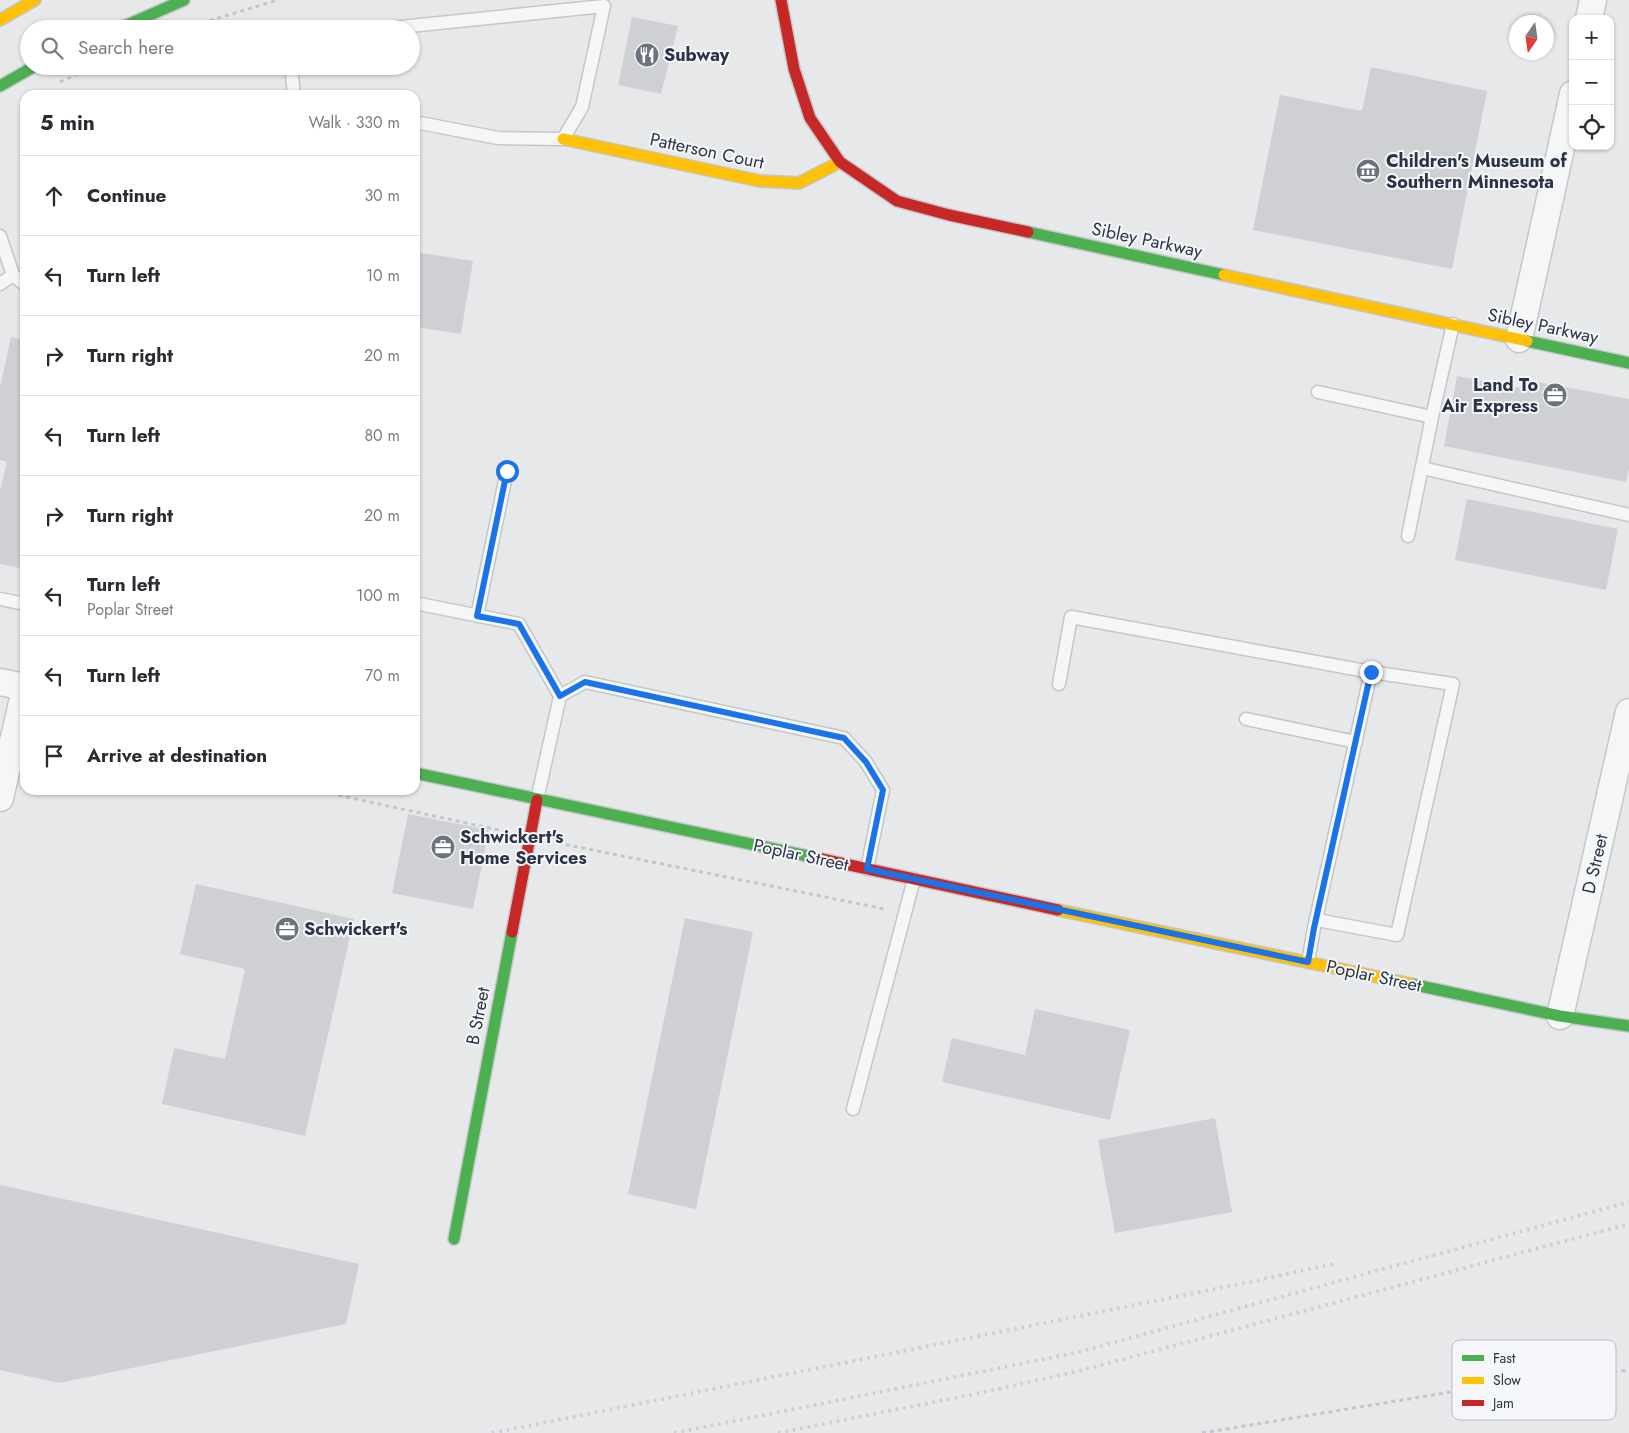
<!DOCTYPE html>
<html lang="en">
<head>
<meta charset="utf-8">
<style>
	:root { --surface:#fff; --page:#f2f2f3; --text:#2b2b33; --muted:#7c7c81; --line:#e1e1e2 }
	body { margin:0; font-family:Jost,sans-serif; background:var(--page); color:var(--text) }
	.controls { position:absolute; right:15px; top:15px; display:grid; overflow:hidden; border-radius:10px; box-shadow:0 1px 4px #0004 }
	.controls button { width:45px; height:45px; display:grid; place-items:center; padding:0; border:0; border-bottom:1px solid var(--line); background:var(--surface); color:var(--text); font:25px sans-serif }
	.compass { position:absolute; left:1509px; top:15px; width:45px; height:45px; border-radius:50%; background:var(--surface); box-shadow:0 1px 4px #0004; rotate:193deg }
	.stop { position:absolute; width:15px; height:15px; margin:-11px; border:4px solid #1a73e8; border-radius:50%; background:#fff }
	.stop.end { background:#1a73e8; border-color:#fff; box-shadow:0 1px 5px #0008 }
	.list { margin:0; padding:0; list-style:none }
	h2 { display:flex; justify-content:space-between; align-items:center; height:65px; margin:0; padding:0 20px; font-size:21px }
	h2 small { font-size:16px; font-weight:400; color:var(--muted) }
	.list li { display:grid; grid-template-columns:32px 1fr auto; gap:15px; align-items:center; box-sizing:border-box; height:80px; padding:0 20px; border-top:1px solid var(--line) }
	.list b { display:block; font-size:19px; white-space:nowrap }
	.list p { margin:0; font-size:16px; white-space:nowrap; color:var(--muted) }
	.list em { font-size:16px; font-style:normal; color:var(--muted) }
	.icon { flex:none; width:28px; height:28px; fill:none; stroke:currentColor; stroke-width:2; stroke-linecap:round; stroke-linejoin:round }
	.map { position:relative; flex:none; width:1629px; height:1433px; overflow:hidden }
	.search { position:absolute; background:var(--surface); box-shadow:0 1px 4px #0004; left:20px; top:20px; width:400px; height:55px; display:flex; align-items:center; gap:12px; box-sizing:border-box; padding:0 18px; border-radius:28px; color:var(--muted); font-size:19px }
	.panel { position:absolute; background:var(--surface); box-shadow:0 1px 4px #0004; left:20px; top:90px; width:400px; height:705px; border-radius:15px }
	.map>svg:first-child { display:block }
	.building { fill:#ced0d3 }
	.lines { fill:none; stroke-linecap:round; stroke-linejoin:round }
	.lane-casing { stroke:#c4c6c8; stroke-width:15 }
	.street-casing { stroke:#c4c6c8; stroke-width:29 }
	.fast-casing { stroke:#c4c6c8; stroke-width:14 }
	.slow-casing { stroke:#c4c6c8; stroke-width:14 }
	.jam-casing { stroke:#c4c6c8; stroke-width:14 }
	.path { stroke:#c5c6ca; stroke-width:3; stroke-dasharray:4 4; stroke-linecap:butt }
	.lane { stroke:#f5f6f7; stroke-width:12 }
	.street { stroke:#f5f6f7; stroke-width:26 }
	.fast { stroke:#4caf50; stroke-width:11 }
	.slow { stroke:#ffc107; stroke-width:11 }
	.jam { stroke:#c62828; stroke-width:11 }
	.rail { stroke:#cecfd2; stroke-width:4; stroke-dasharray:2.5 5; stroke-linecap:butt }
	.route { stroke:#1a73e8; stroke-width:6 }
	.labels { text-anchor:middle; dominant-baseline:central; stroke-width:4; stroke-linejoin:round; paint-order:stroke }
	.poi-label { font-size:18px; font-weight:bold; fill:#2b3445; stroke:#f4f6f9; text-anchor:start }
	.street-label { font-size:18px; fill:#2b3445; stroke:#f4f6f9 }
	.key { fill:#f4f6f9; stroke:#b8bcc3; stroke-width:1 }
	.key-label { font-size:14px; fill:#2b3445 }
</style>
</head>
<body>
<div class="map">
<svg width="1629" height="1433" viewBox="0 0 1629 1433">
	<rect width="100%" height="100%" fill="#e6e8ea"/>
	<path class="building" d="M632,17L678,26L661,94L618,85Z
		M1371,67L1487,91L1452,269L1253,230L1280,95L1362,111Z
		M415,252L473,261L461,334L415,327Z
		M11,337L25,340V569L0,564V491L7,462L0,460V387Z
		M1457,376L1526,389L1528,380L1629,399V469L1626,482L1444,446Z
		M1467,499L1618,529L1606,590L1455,560Z
		M408,814L489,830L473,909L392,893Z
		M196,884L354,919L305,1136L162,1104L174,1048L225,1059L245,969L180,954Z
		M685,918L753,932L696,1209L628,1194Z
		M1035,1009L1130,1030L1110,1120L942,1082L952,1038L1025,1055Z
		M1215,1118L1232,1212L1115,1233L1098,1140Z
		M0,1185L359,1264L346,1324L59,1383L0,1370Z"/>
	<g class="lines">
		<defs>
			<path id="lane" d="M381,29L604,6L582,107L563,139L498,138L415,122
				M291,66L294,95
				M0,236L13,275L0,284
				M13,275L25,285
				M1318,392L1432,417
				M1422,468L1629,515
				M1408,536L1432,417L1453,324
				M0,599L25,604
				M415,603L519,624L560,696
				M477,616L507,471
				M1059,684L1071,617L1371,672L1314,928L1308,962
				M1246,719L1356,742
				M537,800L560,696L585,682L844,738L866,762L883,790L867,869
				M1317,920L1397,935L1453,684L1371,672
				M853,1109L914,879"/>
			<path id="street" d="M1589,19L1593,0
				M1519,339L1573,94
				M0,682L25,687
				M0,798L25,690
				M1560,1016L1629,712"/>
			<path id="fast" d="M118,29L184,0
				M0,86L35,66
				M1028,232L1224,275
				M1527,341L1629,363
				M415,773L817,858
				M1411,984L1560,1016L1629,1026
				M454,1239L512,932"/>
			<path id="slow" d="M0,20L35,0
				M563,139L760,181L799,183L840,162
				M1224,275L1527,341
				M1058,910L1411,984"/>
			<path id="jam" d="M781,0L794,69L810,118L840,162L897,201L949,215L1028,232
				M817,858L1058,910
				M512,932L537,800"/>
		</defs>
		<use href="#lane" class="lane-casing"/>
		<use href="#street" class="street-casing"/>
		<use href="#fast" class="fast-casing"/>
		<use href="#slow" class="slow-casing"/>
		<use href="#jam" class="jam-casing"/>
		<path class="path" d="M202,23L278,0
			M60,82L96,66
			M315,790L503,831
			M558,843L885,909
			M1202,1433L1493,1385L1629,1370"/>
		<use href="#lane" class="lane"/>
		<use href="#street" class="street"/>
		<use href="#fast" class="fast"/>
		<use href="#slow" class="slow"/>
		<use href="#jam" class="jam"/>
		<path class="rail" d="M492,1433L1240,1284L1333,1264
			M674,1433L1075,1353L1629,1202
			M778,1433L994,1390L1083,1370L1629,1224"/>
	</g>
	<g class="lines">
		<path class="route" d="M507,471L477,616L519,624L560,696L585,682L844,738L866,762L883,790L867,869L1308,962L1314,928L1371,672"/>
	</g>
	<defs>
		<symbol id="restaurant-disc" viewBox="-11 -11 22 22"><circle r="9.5" fill="#6c737f" stroke="#f4f6f9"/><path d="M-5-6h1v4h1v-4h1v4h1v-4h1v5L-1.5 .5V6h-2V.5L-5-1ZM5-6V6H3V1.5H1.5Q1.5-4 5-6Z" fill="#fff"/></symbol>
		<symbol id="museum-disc" viewBox="-11 -11 22 22"><circle r="9.5" fill="#6c737f" stroke="#f4f6f9"/><path d="M0-6L6-3V-2H-6V-3ZM-5-1h2V3h-2ZM-1-1h2V3h-2ZM3-1h2V3H3ZM-6 4H6V6H-6Z" fill="#fff"/></symbol>
		<symbol id="office-disc" viewBox="-11 -11 22 22"><circle r="9.5" fill="#6c737f" stroke="#f4f6f9"/><path d="M-6-3h4V-5.5h4V-3h4V5H-6ZM-1-4.5V-3h2v-1.5ZM-6 0V1H6V0Z" fill="#fff"/></symbol>
	</defs>
	<g fill-rule="evenodd">
		<use href="#restaurant-disc" x="633" y="41" width="28" height="28"/>
		<use href="#museum-disc" x="1354" y="157" width="28" height="28"/>
		<use href="#office-disc" x="1541" y="381" width="28" height="28"/>
		<use href="#office-disc" x="429" y="833" width="28" height="28"/>
		<use href="#office-disc" x="273" y="915" width="28" height="28"/>
	</g>
	<g class="labels">
		<g class="poi-label">
			<text x="664" y="55">Subway</text>
			<text x="1386" y="161">Children's Museum of<tspan x="1386" dy="21">Southern Minnesota</tspan></text>
			<text x="1538" y="385" text-anchor="end">Land To<tspan x="1538" dy="21">Air Express</tspan></text>
			<text x="460" y="837">Schwickert's<tspan x="460" dy="21">Home Services</tspan></text>
			<text x="304" y="929">Schwickert's</text>
		</g>
		<g class="street-label">
			<text transform="translate(707 151) rotate(12)">Patterson Court</text>
			<text transform="translate(1147 240) rotate(12)">Sibley Parkway</text>
			<text transform="translate(1543 326) rotate(12)">Sibley Parkway</text>
			<text transform="translate(801 855) rotate(12)">Poplar Street</text>
			<text transform="translate(1595 864) rotate(-77)">D Street</text>
			<text transform="translate(1374 976) rotate(12)">Poplar Street</text>
			<text transform="translate(478 1016) rotate(-79)">B Street</text>
		</g>
	</g>
	<rect x="1452" y="1340" width="164" height="80" rx="8" class="key"/>
	<rect x="1462" y="1355" width="22" height="6" fill="#4caf50"/>
	<rect x="1462" y="1377" width="22" height="7" fill="#ffc107"/>
	<rect x="1462" y="1400" width="22" height="6" fill="#c62828"/>
	<g class="key-label">
		<text x="1493" y="1363">Fast</text>
		<text x="1493" y="1385">Slow</text>
		<text x="1493" y="1408">Jam</text>
	</g>
</svg>
<div class="controls">
<button>+</button>
<button>−</button>
<button><svg class="icon" aria-label="locate" viewBox="0 0 24 24"><circle cx="12" cy="12" r="6"/><path d="M12 2v4M12 18v4M2 12h4M18 12h4"/></svg></button>
</div>
<svg class="compass" viewBox="-18 -18 36 36"><path d="M0-13l5 13h-10z" fill="#e53935"/><path d="M0 13l5-13h-10z" fill="#7c7c81"/></svg>
<div class="stop" style="left:507px;top:471px"></div>
<div class="stop end" style="left:1371px;top:672px"></div>
<div class="search"><svg class="icon" aria-label="search" viewBox="0 0 24 24"><circle cx="10" cy="10" r="6"/><path d="M15 15l6 6"/></svg>Search here</div>
<section class="panel">
<h2>5 min<small>Walk · 330 m</small></h2>
<ul class="list">
<li><svg class="icon" aria-label="ahead" viewBox="0 0 24 24"><path d="M12 20V5M6 11l6-6 6 6"/></svg><div><b>Continue</b></div><em>30 m</em></li>
<li><svg class="icon" aria-label="left" viewBox="0 0 24 24"><path d="M17 20v-9H6M10 6l-5 5 5 5"/></svg><div><b>Turn left</b></div><em>10 m</em></li>
<li><svg class="icon" aria-label="right" viewBox="0 0 24 24"><path d="M7 20v-9h11M14 6l5 5-5 5"/></svg><div><b>Turn right</b></div><em>20 m</em></li>
<li><svg class="icon" aria-label="left" viewBox="0 0 24 24"><path d="M17 20v-9H6M10 6l-5 5 5 5"/></svg><div><b>Turn left</b></div><em>80 m</em></li>
<li><svg class="icon" aria-label="right" viewBox="0 0 24 24"><path d="M7 20v-9h11M14 6l5 5-5 5"/></svg><div><b>Turn right</b></div><em>20 m</em></li>
<li><svg class="icon" aria-label="left" viewBox="0 0 24 24"><path d="M17 20v-9H6M10 6l-5 5 5 5"/></svg><div><b>Turn left</b><p>Poplar Street</p></div><em>100 m</em></li>
<li><svg class="icon" aria-label="left" viewBox="0 0 24 24"><path d="M17 20v-9H6M10 6l-5 5 5 5"/></svg><div><b>Turn left</b></div><em>70 m</em></li>
<li><svg class="icon" aria-label="arrive" viewBox="0 0 24 24"><path d="M6 21V4h12l-3 4 3 4H6"/></svg><div><b>Arrive at destination</b></div></li>
</ul>
</section>
</div>
</body>
</html>
